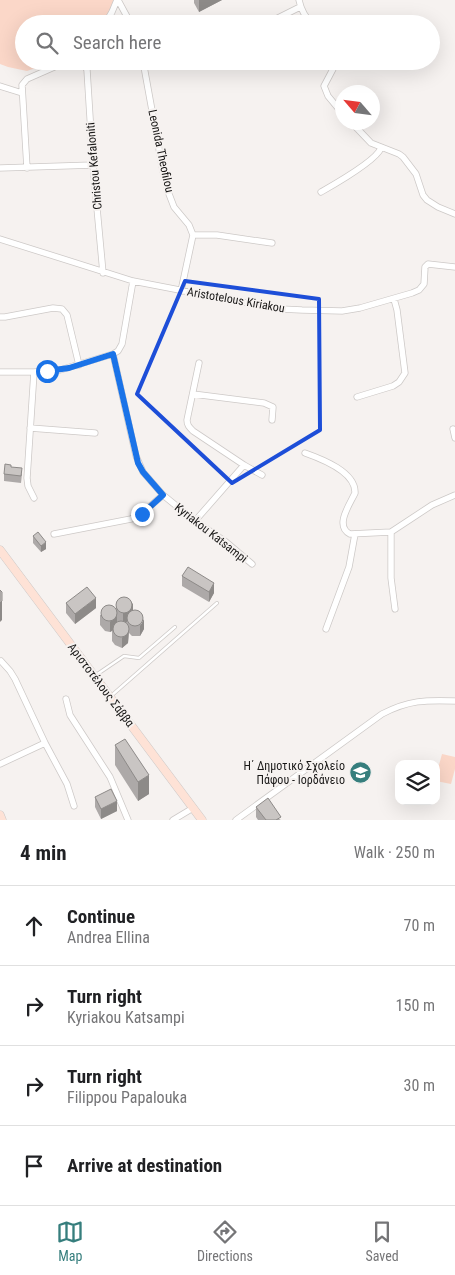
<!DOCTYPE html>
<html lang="en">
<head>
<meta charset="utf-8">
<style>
	:root { --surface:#fff; --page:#f6f6f6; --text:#202124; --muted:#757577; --line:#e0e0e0; --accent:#367e7d }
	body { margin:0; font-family:"Roboto Condensed",sans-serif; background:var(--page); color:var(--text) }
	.controls { position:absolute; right:15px; bottom:15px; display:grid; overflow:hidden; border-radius:10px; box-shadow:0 5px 20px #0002 }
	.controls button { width:45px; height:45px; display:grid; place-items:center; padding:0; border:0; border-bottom:1px solid var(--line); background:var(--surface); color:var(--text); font:25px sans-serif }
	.compass { position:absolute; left:335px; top:85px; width:45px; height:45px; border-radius:50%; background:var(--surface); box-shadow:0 5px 20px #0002; rotate:298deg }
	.stop { position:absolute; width:15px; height:15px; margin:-11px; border:4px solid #1a73e8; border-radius:50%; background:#fff }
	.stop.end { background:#1a73e8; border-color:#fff; box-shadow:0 1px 5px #0008 }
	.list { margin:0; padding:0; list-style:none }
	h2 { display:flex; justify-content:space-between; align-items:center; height:65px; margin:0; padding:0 20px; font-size:21px }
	h2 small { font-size:16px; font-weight:400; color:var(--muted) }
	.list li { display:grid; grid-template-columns:32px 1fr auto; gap:15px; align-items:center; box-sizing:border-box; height:80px; padding:0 20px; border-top:1px solid var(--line) }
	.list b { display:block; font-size:19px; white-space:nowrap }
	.list p { margin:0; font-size:16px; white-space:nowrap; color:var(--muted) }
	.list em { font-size:16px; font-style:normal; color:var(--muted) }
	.icon { flex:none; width:28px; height:28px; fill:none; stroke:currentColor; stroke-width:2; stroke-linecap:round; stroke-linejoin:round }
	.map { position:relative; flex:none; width:455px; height:820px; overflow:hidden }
	.search { position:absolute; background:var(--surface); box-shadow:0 5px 20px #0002; left:15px; right:15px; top:15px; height:55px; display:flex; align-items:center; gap:12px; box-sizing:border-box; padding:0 18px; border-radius:28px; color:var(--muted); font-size:19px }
	.sheet { height:385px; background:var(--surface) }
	nav { display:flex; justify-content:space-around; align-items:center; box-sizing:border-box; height:70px; border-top:1px solid var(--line); background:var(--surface); font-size:14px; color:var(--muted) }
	nav a { display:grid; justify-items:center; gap:2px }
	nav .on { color:var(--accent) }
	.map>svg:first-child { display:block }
	.green { fill:#fbd7c8 }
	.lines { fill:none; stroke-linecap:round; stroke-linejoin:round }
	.lane-casing { stroke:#cdc9c7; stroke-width:4 }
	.street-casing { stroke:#cdc9c7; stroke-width:7 }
	.secondary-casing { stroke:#cdc9c7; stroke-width:9 }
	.lane { stroke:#fff; stroke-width:2.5 }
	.street { stroke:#fff; stroke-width:5.5 }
	.secondary { stroke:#fee2d6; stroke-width:8 }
	.wall { fill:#ada9a8 }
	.shaded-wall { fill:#8d8a88 }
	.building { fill:#c9c5c3; stroke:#8d8a88 }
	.route { stroke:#1a73e8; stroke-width:6 }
	.marked { fill:none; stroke:#1d4ed8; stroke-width:4; stroke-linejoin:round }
	.labels { text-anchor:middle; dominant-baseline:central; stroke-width:4; stroke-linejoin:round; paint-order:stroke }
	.street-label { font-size:12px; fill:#181716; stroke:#f6f2f0 }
	.poi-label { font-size:12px; fill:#181716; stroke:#f6f2f0; text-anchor:end }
</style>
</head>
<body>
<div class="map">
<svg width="455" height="820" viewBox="0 0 455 820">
	<rect width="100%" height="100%" fill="#f6f2f0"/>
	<path class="green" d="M0,0H114L108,14L101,24H24V61H56L27,71L8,67L0,64Z
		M442,754L455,757V769L451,784L436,781V776Z"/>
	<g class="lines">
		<defs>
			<path id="lane" d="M96,675L124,656L139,658L175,627
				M111,696L217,603"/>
			<path id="street" d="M118,0L131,24
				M299,0C301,10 305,17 312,24
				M105,24L112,12L117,0
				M266,24L300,7
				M82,61L87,70L93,165L103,273
				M143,61L163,171L169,194L174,207L189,225L193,235
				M335,61L333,69L324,86L328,96L342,113
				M0,86L22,93
				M351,122L371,143L399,154L403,157L416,174L423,195L427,200L438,207L455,214
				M0,168L93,165
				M27,168L22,85L27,79L68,61
				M321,192C335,184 376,161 381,148
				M193,235H217L272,243
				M0,239L133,281L226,299L281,309L302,310L342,311L360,308L412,293L419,290L424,284L425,267L428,264L455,267
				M181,291L193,235
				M0,317H5L53,308L62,309L67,315L79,365
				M113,354L136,456L143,472L163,495L195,521L226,542L252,564
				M199,363L187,420C187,425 189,427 193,431L244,465L262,475
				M0,372H34L60,370L113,354L118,351L122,344L133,281
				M193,394L264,403L273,407L272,420
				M357,397L393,386L399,382L405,373L397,310L394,299
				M30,428L95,433
				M453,429L455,438
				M305,453C322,459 356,472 355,493C350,504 334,526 350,534L391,532L432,505L455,495
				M34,498L28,486L27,478L34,372
				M195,521L244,465
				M391,532V578L395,609
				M54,534L131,519L141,514L163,495
				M326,629L349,567L355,534
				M1,661L10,671L15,679L45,743L67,784L74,806
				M66,699L70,715L110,777L128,820
				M0,764L45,743
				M173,820L193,808
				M236,820L382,714C409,700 425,700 455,701"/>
			<path id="secondary" d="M0,550L202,820
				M0,815L2,820"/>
		</defs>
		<use href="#lane" class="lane-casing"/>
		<use href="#street" class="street-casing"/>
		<use href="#secondary" class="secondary-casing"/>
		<use href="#lane" class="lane"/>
		<use href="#street" class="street"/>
		<use href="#secondary" class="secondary"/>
	</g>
	<path class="wall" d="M194,0H222L199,12L194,3Z
		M11,467L22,474L21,483L4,481V474Z
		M33,536L46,549L41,552L33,543Z
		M182,576L214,593L209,602L182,586Z
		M66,603L96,608L75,624L66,613Z
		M116,603L133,610L144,629L140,636H132L129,633L128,643L122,648L115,645L112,641V631L110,632L105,631L100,625V615L116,611Z
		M115,745L149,794L138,801L115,765Z
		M95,797L117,811L101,819L95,807Z
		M256,807L281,820H258L256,817Z"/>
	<path class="shaded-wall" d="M199,0H222L199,12Z
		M46,542V549L41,552V546Z
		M214,583V593L209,602V592Z
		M96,598V608L75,624V614Z
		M2,601V620L0,622V603Z
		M133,603V613L127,620V622L123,623V613Z
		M117,612V622L115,629L110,632V622Z
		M144,619V629L140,636V626Z
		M129,628L128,643L122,648V638Z
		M149,775V794L138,801V782Z
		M117,801V811L101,819V809Z"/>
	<path class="building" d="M5,464L11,465V467L22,468L21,476L4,474Z
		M38,532L46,542L41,546L33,536Z
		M188,567L214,583L209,592L182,576Z
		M87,587L96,598L75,614L66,603Z
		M0,590L2,592V601L0,603Z
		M116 605a8 8 0 1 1 16 0a8 8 0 1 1-16 0Z
		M101 613a8 8 0 1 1 16 0a8 8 0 1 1-16 0Z
		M127 618a8 8 0 1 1 16 0a8 8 0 1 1-16 0Z
		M113 629a8 8 0 1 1 16 0a8 8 0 1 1-16 0Z
		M125,739L149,775L138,782L115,745Z
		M111,789L117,801L101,809L95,797Z
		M268,798L281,817L276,820H266L256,807Z"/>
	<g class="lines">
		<path class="route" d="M47,371L69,368L113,354L138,463L143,472L163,495L142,514"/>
	</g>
	<path class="marked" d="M185,281L319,299L320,430L232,483L137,394Z"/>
	<defs>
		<symbol id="school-disc" viewBox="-11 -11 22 22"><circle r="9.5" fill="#367e7d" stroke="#f6f2f0"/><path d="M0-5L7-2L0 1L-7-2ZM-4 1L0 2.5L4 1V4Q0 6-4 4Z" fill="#fff"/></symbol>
	</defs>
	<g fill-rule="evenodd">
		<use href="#school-disc" x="348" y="760" width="25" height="25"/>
	</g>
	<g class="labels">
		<g class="street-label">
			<text transform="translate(161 151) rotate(78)">Leonida Theofilou</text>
			<text transform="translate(94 166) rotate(-95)">Christou Kefaloniti</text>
			<text transform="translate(236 300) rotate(10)">Aristotelous Kiriakou</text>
			<text transform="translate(211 533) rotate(38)">Kyriakou Katsampi</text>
			<text transform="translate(101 685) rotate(53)">Αριστοτέλους Σάββα</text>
		</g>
		<g class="poi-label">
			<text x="345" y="766">Η΄ Δημοτικό Σχολείο<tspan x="345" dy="14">Πάφου - Ιορδάνειο</tspan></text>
		</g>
	</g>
</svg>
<div class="controls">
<button><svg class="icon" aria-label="layers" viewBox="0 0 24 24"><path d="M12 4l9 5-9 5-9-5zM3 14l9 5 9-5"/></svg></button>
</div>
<svg class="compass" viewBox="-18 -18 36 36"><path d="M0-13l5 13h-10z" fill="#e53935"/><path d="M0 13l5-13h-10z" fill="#757577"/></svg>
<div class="stop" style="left:47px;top:371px"></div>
<div class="stop end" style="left:142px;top:514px"></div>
<div class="search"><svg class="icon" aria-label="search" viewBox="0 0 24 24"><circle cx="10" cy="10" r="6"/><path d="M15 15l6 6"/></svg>Search here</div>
</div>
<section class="sheet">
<h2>4 min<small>Walk · 250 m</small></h2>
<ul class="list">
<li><svg class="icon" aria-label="ahead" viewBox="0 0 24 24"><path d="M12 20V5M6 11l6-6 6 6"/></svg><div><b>Continue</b><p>Andrea Ellina</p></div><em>70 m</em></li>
<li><svg class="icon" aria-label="right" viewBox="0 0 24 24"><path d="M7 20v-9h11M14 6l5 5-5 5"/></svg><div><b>Turn right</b><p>Kyriakou Katsampi</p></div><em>150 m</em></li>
<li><svg class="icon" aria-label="right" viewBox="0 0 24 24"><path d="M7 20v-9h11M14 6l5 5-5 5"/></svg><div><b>Turn right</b><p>Filippou Papalouka</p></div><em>30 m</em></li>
<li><svg class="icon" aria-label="arrive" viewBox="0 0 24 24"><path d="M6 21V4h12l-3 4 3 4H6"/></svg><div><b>Arrive at destination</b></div></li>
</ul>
</section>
<nav>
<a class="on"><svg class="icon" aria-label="map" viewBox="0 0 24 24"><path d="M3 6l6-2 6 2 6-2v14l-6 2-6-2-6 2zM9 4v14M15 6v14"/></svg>Map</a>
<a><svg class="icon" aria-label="directions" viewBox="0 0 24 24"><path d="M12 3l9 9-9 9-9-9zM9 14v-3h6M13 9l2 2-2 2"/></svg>Directions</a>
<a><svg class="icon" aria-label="saved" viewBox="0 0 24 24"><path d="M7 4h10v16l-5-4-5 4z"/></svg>Saved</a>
</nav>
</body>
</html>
